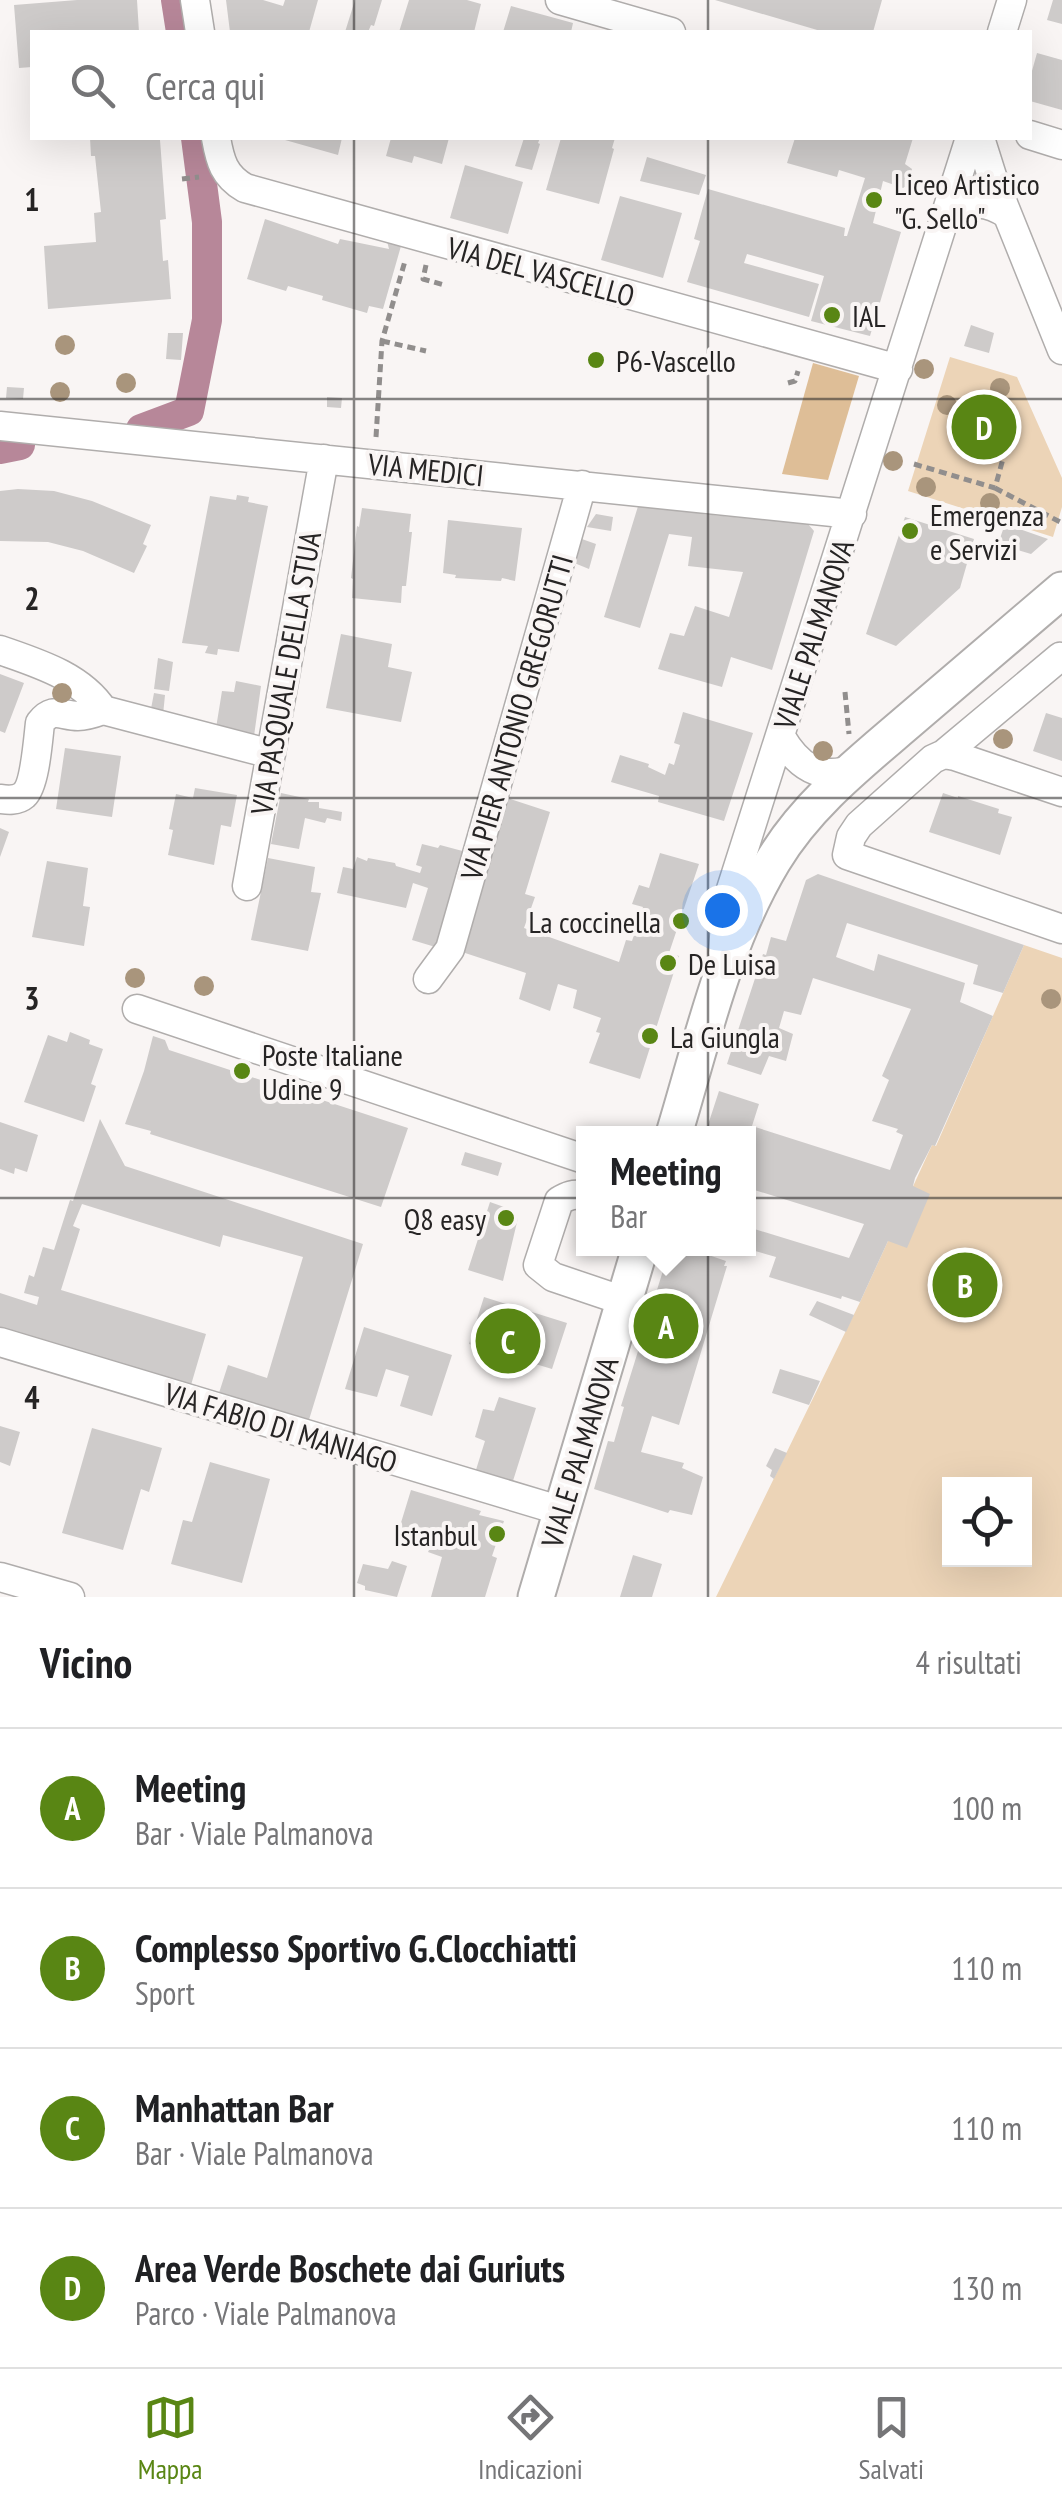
<!DOCTYPE html>
<html lang="it">
<head>
<meta charset="utf-8">
<style>
	:root { --surface:#fff; --page:#f6f6f6; --text:#202124; --muted:#757577; --line:#e0e0e0; --accent:#598614 }
	body { margin:0; font-family:"PT Sans Narrow",sans-serif; background:var(--page); color:var(--text) }
	.controls { position:absolute; right:30px; bottom:30px; display:grid; overflow:hidden; border-radius:0px; box-shadow:0 10px 40px #0002 }
	.controls button { width:90px; height:90px; display:grid; place-items:center; padding:0; border:0; border-bottom:2px solid var(--line); background:var(--surface); color:var(--text); font:50px sans-serif }
	.you { position:absolute; left:722px; top:910px; width:35px; height:35px; margin:-25px; border:8px solid #fff; border-radius:50%; background:#1a73e8; box-shadow:0 0 0 15px #1a73e833 }
	.badge { display:grid; place-items:center; width:65px; height:65px; border-radius:50%; background:var(--accent); color:#fff; font-size:32px; font-weight:700 }
	.pin { position:absolute; translate:-50% -50%; border:5px solid #fff; box-shadow:0 2px 10px #0006 }
	.popup { position:absolute; left:576px; top:1126px; width:180px; height:130px; box-sizing:border-box; display:grid; place-content:center; border-radius:0px; background:var(--surface); filter:drop-shadow(0 2px 8px #0005); font-size:32px; white-space:nowrap; color:var(--muted) }
	.popup b { font-size:38px; color:var(--text) }
	.popup::after { content:''; position:absolute; left:50%; top:100%; margin-left:-20px; border:20px solid transparent; border-top-color:var(--surface) }
	.list { margin:0; padding:0; list-style:none }
	h2 { display:flex; justify-content:space-between; align-items:center; height:130px; margin:0; padding:0 40px; font-size:42px }
	h2 small { font-size:32px; font-weight:400; color:var(--muted) }
	.list li { display:grid; grid-template-columns:65px 1fr auto; gap:30px; align-items:center; box-sizing:border-box; height:160px; padding:0 40px; border-top:2px solid var(--line) }
	.list b { display:block; font-size:38px; white-space:nowrap }
	.list p { margin:0; font-size:32px; white-space:nowrap; color:var(--muted) }
	.list em { font-size:32px; font-style:normal; color:var(--muted) }
	.icon { flex:none; width:55px; height:55px; fill:none; stroke:currentColor; stroke-width:2; stroke-linecap:round; stroke-linejoin:round }
	.map { position:relative; flex:none; width:1062px; height:1597px; overflow:hidden }
	.search { position:absolute; background:var(--surface); box-shadow:0 10px 40px #0002; left:30px; right:30px; top:30px; height:110px; display:flex; align-items:center; gap:25px; box-sizing:border-box; padding:0 35px; border-radius:0px; color:var(--muted); font-size:38px }
	.sheet { height:770px; background:var(--surface) }
	nav { display:flex; justify-content:space-around; align-items:center; box-sizing:border-box; height:140px; border-top:2px solid var(--line); background:var(--surface); font-size:28px; color:var(--muted) }
	nav a { display:grid; justify-items:center; gap:5px }
	nav .on { color:var(--accent) }
	.map>svg:first-child { display:block }
	.green { fill:#ecd4b7; fill-rule:evenodd }
	.forest { fill:#debe97 }
	.lines { fill:none; stroke-linecap:round; stroke-linejoin:round }
	.canal { stroke:#b78799; stroke-width:30 }
	.building { fill:#cecbca }
	.minor-casing { stroke:#b0adac; stroke-width:31 }
	.major-casing { stroke:#b0adac; stroke-width:39 }
	.path { stroke:#918e8d; stroke-width:5; stroke-dasharray:8 5; stroke-linecap:butt }
	.minor { stroke:#fff; stroke-width:28 }
	.major { stroke:#fff; stroke-width:35 }
	.tree { fill:#a9957c }
	.grid { fill:none; stroke:#262424; stroke-width:2.5; stroke-opacity:0.55 }
	.poi-dot { fill:#598614; stroke:#f9f5f4; stroke-width:4 }
	.labels { text-anchor:middle; dominant-baseline:central; stroke-width:8; stroke-linejoin:round; paint-order:stroke }
	.poi-label { font-size:30px; fill:#262424; stroke:#f9f5f4; text-anchor:start }
	.street-label { font-size:30px; fill:#262424; stroke:#f9f5f4 }
	.grid-label { font-size:32px; text-anchor:middle; font-weight:bold; fill:#262424; stroke:#f9f5f4; stroke-width:8; stroke-linejoin:round; paint-order:stroke }
</style>
</head>
<body>
<div class="map">
<svg width="1062" height="1597" viewBox="0 0 1062 1597">
	<rect width="100%" height="100%" fill="#f9f5f4"/>
	<path class="green" d="M950,357L1017,377L1062,478V507L1053,537L908,491Z
		M1024,945L1062,958V1597H716L860,1302L932,1145L936,1146ZM950,1484H1024V1560H950Z"/>
	<path class="forest" d="M813,363L859,376L828,480L782,474Z"/>
	<g class="lines">
		<path class="canal" d="M176,0L181,32
			M141,429L189,411L207,320V222L196,138
			M0,449L20,445"/>
	</g>
	<path class="building" d="M77,0H137L139,32H32V67L19,68L14,5Z
		M226,0H263L283,6L285,0H318L309,32H230Z
		M355,0H382L374,26L371,25L368,32H345Z
		M409,0H467L481,4L474,32H399Z
		M715,0H882L873,32H824Z
		M1053,0H1062V24L1047,20Z
		M511,6L573,23L571,32H503Z
		M1037,53L1062,60V110L1030,101V78Z
		M90,138H156V140H160L166,219L160,220L163,261L168,260L171,299L48,309L44,246L96,242L94,213L101,212L95,156H91Z
		M278,138H342L338,155Z
		M391,138H449L442,164L414,156L412,163L386,156Z
		M524,138H540L538,143L540,144L532,170L515,166Z
		M561,138H615L612,148L614,149L599,204L546,190Z
		M795,138H913L905,164L912,169L908,185L903,188L883,181L873,223L901,232L870,336L811,321L824,276L747,254L744,263L819,284L809,317L687,282L700,241L694,239L708,189L845,228L844,236H847L865,178L839,170L837,177L787,163Z
		M647,157L706,175L699,195L640,181Z
		M465,165L523,182L508,234L450,218Z
		M620,196L682,213L663,278L601,260Z
		M265,219L338,244L340,239L389,249L387,241L401,246L383,309L369,306L367,313L322,300L323,296L288,286L286,291L247,279Z
		M971,325L994,333L989,353L964,346Z
		M168,333H183L181,360L166,359Z
		M7,387L24,388L23,399L6,398Z
		M327,397L342,398L341,408L327,407Z
		M18,489L54,491L92,501L151,525L143,544L147,546L134,573L83,551L48,542L0,541V491Z
		M237,495L249,497L248,502L268,506L239,652L218,649L217,655L205,653L208,646L182,643L210,496L236,500Z
		M639,503L702,504V514L808,524L814,531L772,670L731,657L722,687L658,669L670,633L684,636L695,606L729,617L743,572L688,566L692,537L669,534L640,628L604,617Z
		M362,508L411,514L409,532H412L406,586H402L401,603L352,598L353,579L351,578L357,526L359,527Z
		M596,514L613,517L611,531L587,527Z
		M905,517L974,539L960,588L896,646L866,634Z
		M448,520L522,528L515,581L502,578L501,581L455,578L456,575L443,573Z
		M1005,524L1048,539L1031,554L998,544Z
		M579,538L596,544L589,569L567,560Z
		M341,634L392,644L388,667L412,672L401,722L326,708Z
		M158,658L173,662L169,691L154,689Z
		M0,674L24,683L5,733L0,731Z
		M236,681L261,686L254,736L216,728L222,691L234,692Z
		M154,693L165,695L163,715L150,714Z
		M683,712L753,733L724,821L658,802L659,796L611,782L620,755L649,764L648,767L665,775L669,763L674,765L680,745L674,743Z
		M1046,713L1062,718V761L1033,751Z
		M65,748L121,756L112,817L56,809Z
		M195,788L237,795L231,827L221,825L214,865L168,855L173,830L169,829L176,794L193,798Z
		M281,793L309,799L308,802H319V808L342,812L341,821L327,818L325,823L305,818L299,849L271,844Z
		M943,793L958,798V796L999,809L998,813L1012,817L1000,855L929,832Z
		M504,797L550,812L525,894L535,897L524,928L619,962L626,940L632,941L643,907L632,904L639,885L649,888L660,853L699,864L669,953L679,956L640,1079L589,1063L600,1033L596,1032L601,1018L573,1008L577,990L558,984L550,1011L519,999L526,973L459,951Z
		M0,828L9,832L0,857Z
		M422,844L438,848L440,845L470,853L442,949L412,940L428,888L413,883L406,908L337,893L343,867L353,869L357,857L367,861L368,858L395,863L396,866L420,873L422,867L416,865Z
		M268,858L315,867L311,892L321,893L308,951L251,940Z
		M47,861L88,868L83,906L90,907L84,946L32,937Z
		M818,874L1024,945L1003,993L973,984L978,965L847,923L836,957L874,971L878,954L965,983L960,1002L993,1016L935,1146L932,1145L915,1178L913,1186L930,1194L907,1248L888,1241L860,1302L842,1296L841,1299L769,1277L776,1257L748,1249V1227L849,1258L864,1224L748,1188V1134H705L719,1091L759,1104L752,1126L890,1170L903,1135L896,1132L898,1129L872,1121L889,1080L882,1076L911,1009L813,978L801,1015L784,1011L779,1028L793,1034L786,1061L769,1056L761,1075L727,1064L763,954L766,955L771,937L786,941L806,880Z
		M70,1032L90,1040L89,1044L103,1049L91,1084L96,1086L84,1122L24,1102L48,1035L67,1042Z
		M153,1036L165,1040L169,1050L408,1128L381,1207L150,1134L151,1131L125,1124L144,1071Z
		M100,1119L125,1166L363,1244L308,1423L218,1396L228,1365L267,1378L303,1257L223,1235L220,1247L82,1204L73,1226L80,1229L61,1290L206,1334L191,1385L28,1335L27,1339L0,1330V1293L37,1305L39,1297L24,1293L29,1275L34,1277L43,1247L54,1250L70,1200L73,1201Z
		M0,1122L38,1135L27,1172L15,1168L14,1174L0,1169Z
		M465,1152L502,1163L498,1176L461,1165Z
		M490,1202L504,1207L518,1218L503,1281L468,1270Z
		M670,1248H688L726,1261L724,1266H727L679,1425L652,1416L641,1452L684,1463L682,1468L703,1477L692,1515L670,1510L668,1513L594,1489L608,1441L614,1442L624,1407L621,1406Z
		M484,1297L567,1323L552,1369L469,1344Z
		M817,1301L854,1315L846,1332L809,1315Z
		M364,1327L452,1355L432,1416L400,1406L409,1376L386,1369L377,1397L345,1389Z
		M780,1369L820,1381L809,1405L772,1393Z
		M499,1397L536,1408L512,1484L475,1473L485,1441L475,1437L483,1409L494,1411Z
		M0,1426L20,1432L10,1466L0,1462Z
		M92,1428L162,1448L149,1492L141,1489L123,1550L62,1533Z
		M775,1448L787,1453L774,1479L770,1476L772,1470L766,1466Z
		M210,1462L270,1479L242,1583L171,1564L183,1520L192,1522Z
		M411,1490L481,1511L479,1515L504,1521L492,1556L497,1558L485,1597H431L442,1557L428,1552L429,1550L396,1539Z
		M633,1555L662,1564L652,1597H620Z
		M392,1561L407,1566L397,1597L365,1590V1586L357,1583L363,1564L388,1569Z"/>
	<g class="lines">
		<defs>
			<path id="minor" d="M195,0L200,32
				M560,0L671,32
				M1002,32L1012,0
				M1030,135L1062,145
				M216,138C220,161 224,176 245,188L898,369
				M980,138L992,176L1062,350
				M944,222C966,202 981,197 1007,214
				M0,426L852,514
				M0,650C37,663 81,676 103,710
				M781,737C798,766 819,781 853,769
				M944,754L1060,657L1062,658
				M1062,792L955,756L944,754L933,759L859,825L851,837L847,855L1062,929
				M0,799C8,800 17,801 24,795C35,785 38,740 40,723C53,706 61,716 78,716C87,716 95,713 103,710L271,754
				M247,886L324,459
				M723,953L726,905L970,138
				M428,979L450,949L582,485
				M137,1009L584,1159
				M584,1196C574,1193 567,1196 559,1201L538,1265L553,1277L624,1301
				M0,1342L562,1511
				M0,1577L70,1597"/>
			<path id="major" d="M674,1134C702,1042 723,944 773,861C807,804 861,762 911,719C961,676 1012,633 1062,590
				M536,1597L640,1248"/>
		</defs>
		<use href="#minor" class="minor-casing"/>
		<use href="#major" class="major-casing"/>
		<path class="path" d="M182,179L199,177
			M426,265L423,279L444,285
			M382,341L426,351
			M788,383L795,381L798,371
			M376,437L382,341L405,261
			M914,464L995,488L1007,444
			M995,488L1062,523
			M845,692L849,734"/>
		<use href="#minor" class="minor"/>
		<use href="#major" class="major"/>
	</g>
	<g class="tree">
		<circle cx="65" cy="345" r="10"/>
		<circle cx="924" cy="369" r="10"/>
		<circle cx="126" cy="383" r="10"/>
		<circle cx="1000" cy="388" r="10"/>
		<circle cx="60" cy="392" r="10"/>
		<circle cx="947" cy="405" r="10"/>
		<circle cx="1010" cy="429" r="10"/>
		<circle cx="893" cy="461" r="10"/>
		<circle cx="926" cy="487" r="10"/>
		<circle cx="990" cy="503" r="10"/>
		<circle cx="62" cy="693" r="10"/>
		<circle cx="1003" cy="739" r="10"/>
		<circle cx="823" cy="751" r="10"/>
		<circle cx="135" cy="978" r="10"/>
		<circle cx="204" cy="986" r="10"/>
		<circle cx="1051" cy="999" r="10"/>
	</g>
	<path class="grid" d="M354,0V32M708,0V32M354,138V1597M708,138V1597M0,399H1062M0,798H1062M0,1198H1062"/>
	<g class="poi-dot">
		<circle cx="874" cy="200" r="10"/>
		<circle cx="832" cy="315" r="10"/>
		<circle cx="596" cy="360" r="10"/>
		<circle cx="910" cy="531" r="10"/>
		<circle cx="681" cy="921" r="10"/>
		<circle cx="668" cy="963" r="10"/>
		<circle cx="650" cy="1036" r="10"/>
		<circle cx="242" cy="1071" r="10"/>
		<circle cx="506" cy="1218" r="10"/>
		<circle cx="497" cy="1534" r="10"/>
	</g>
	<g class="labels">
		<g class="poi-label">
			<text x="894" y="183">Liceo Artistico<tspan x="894" dy="34">"G. Sello"</tspan></text>
			<text x="852" y="315">IAL</text>
			<text x="616" y="360">P6-Vascello</text>
			<text x="930" y="514">Emergenza<tspan x="930" dy="34">e Servizi</tspan></text>
			<text x="661" y="921" text-anchor="end">La coccinella</text>
			<text x="688" y="963">De Luisa</text>
			<text x="670" y="1036">La Giungla</text>
			<text x="262" y="1054">Poste Italiane<tspan x="262" dy="34">Udine 9</tspan></text>
			<text x="486" y="1218" text-anchor="end">Q8 easy</text>
			<text x="477" y="1534" text-anchor="end">Istanbul</text>
		</g>
		<g class="street-label">
			<text transform="translate(541 271) rotate(15)">VIA DEL VASCELLO</text>
			<text transform="translate(426 469) rotate(6)">VIA MEDICI</text>
			<text transform="translate(813 634) rotate(-72)">VIALE PALMANOVA</text>
			<text transform="translate(285 673) rotate(-80)">VIA PASQUALE DELLA STUA</text>
			<text transform="translate(516 717) rotate(-74)">VIA PIER ANTONIO GREGORUTTI</text>
			<text transform="translate(281 1427) rotate(17)">VIA FABIO DI MANIAGO</text>
			<text transform="translate(579 1452) rotate(-73)">VIALE PALMANOVA</text>
		</g>
	</g>
	<g class="grid-label">
		<text x="32" y="211">1</text>
		<text x="32" y="610">2</text>
		<text x="32" y="1010">3</text>
		<text x="32" y="1409">4</text>
	</g>
</svg>
<div class="controls">
<button><svg class="icon" aria-label="locate" viewBox="0 0 24 24"><circle cx="12" cy="12" r="6"/><path d="M12 2v4M12 18v4M2 12h4M18 12h4"/></svg></button>
</div>
<div class="you"></div>
<div class="pin badge" style="left:666px;top:1326px">A</div>
<div class="popup"><b>Meeting</b>Bar</div>
<div class="pin badge" style="left:965px;top:1285px">B</div>
<div class="pin badge" style="left:508px;top:1341px">C</div>
<div class="pin badge" style="left:984px;top:427px">D</div>
<div class="search"><svg class="icon" aria-label="search" viewBox="0 0 24 24"><circle cx="10" cy="10" r="6"/><path d="M15 15l6 6"/></svg>Cerca qui</div>
</div>
<section class="sheet">
<h2>Vicino<small>4 risultati</small></h2>
<ul class="list">
<li><span class="badge">A</span><div><b>Meeting</b><p>Bar · Viale Palmanova</p></div><em>100 m</em></li>
<li><span class="badge">B</span><div><b>Complesso Sportivo G.Clocchiatti</b><p>Sport</p></div><em>110 m</em></li>
<li><span class="badge">C</span><div><b>Manhattan Bar</b><p>Bar · Viale Palmanova</p></div><em>110 m</em></li>
<li><span class="badge">D</span><div><b>Area Verde Boschete dai Guriuts</b><p>Parco · Viale Palmanova</p></div><em>130 m</em></li>
</ul>
</section>
<nav>
<a class="on"><svg class="icon" aria-label="map" viewBox="0 0 24 24"><path d="M3 6l6-2 6 2 6-2v14l-6 2-6-2-6 2zM9 4v14M15 6v14"/></svg>Mappa</a>
<a><svg class="icon" aria-label="directions" viewBox="0 0 24 24"><path d="M12 3l9 9-9 9-9-9zM9 14v-3h6M13 9l2 2-2 2"/></svg>Indicazioni</a>
<a><svg class="icon" aria-label="saved" viewBox="0 0 24 24"><path d="M7 4h10v16l-5-4-5 4z"/></svg>Salvati</a>
</nav>
</body>
</html>
